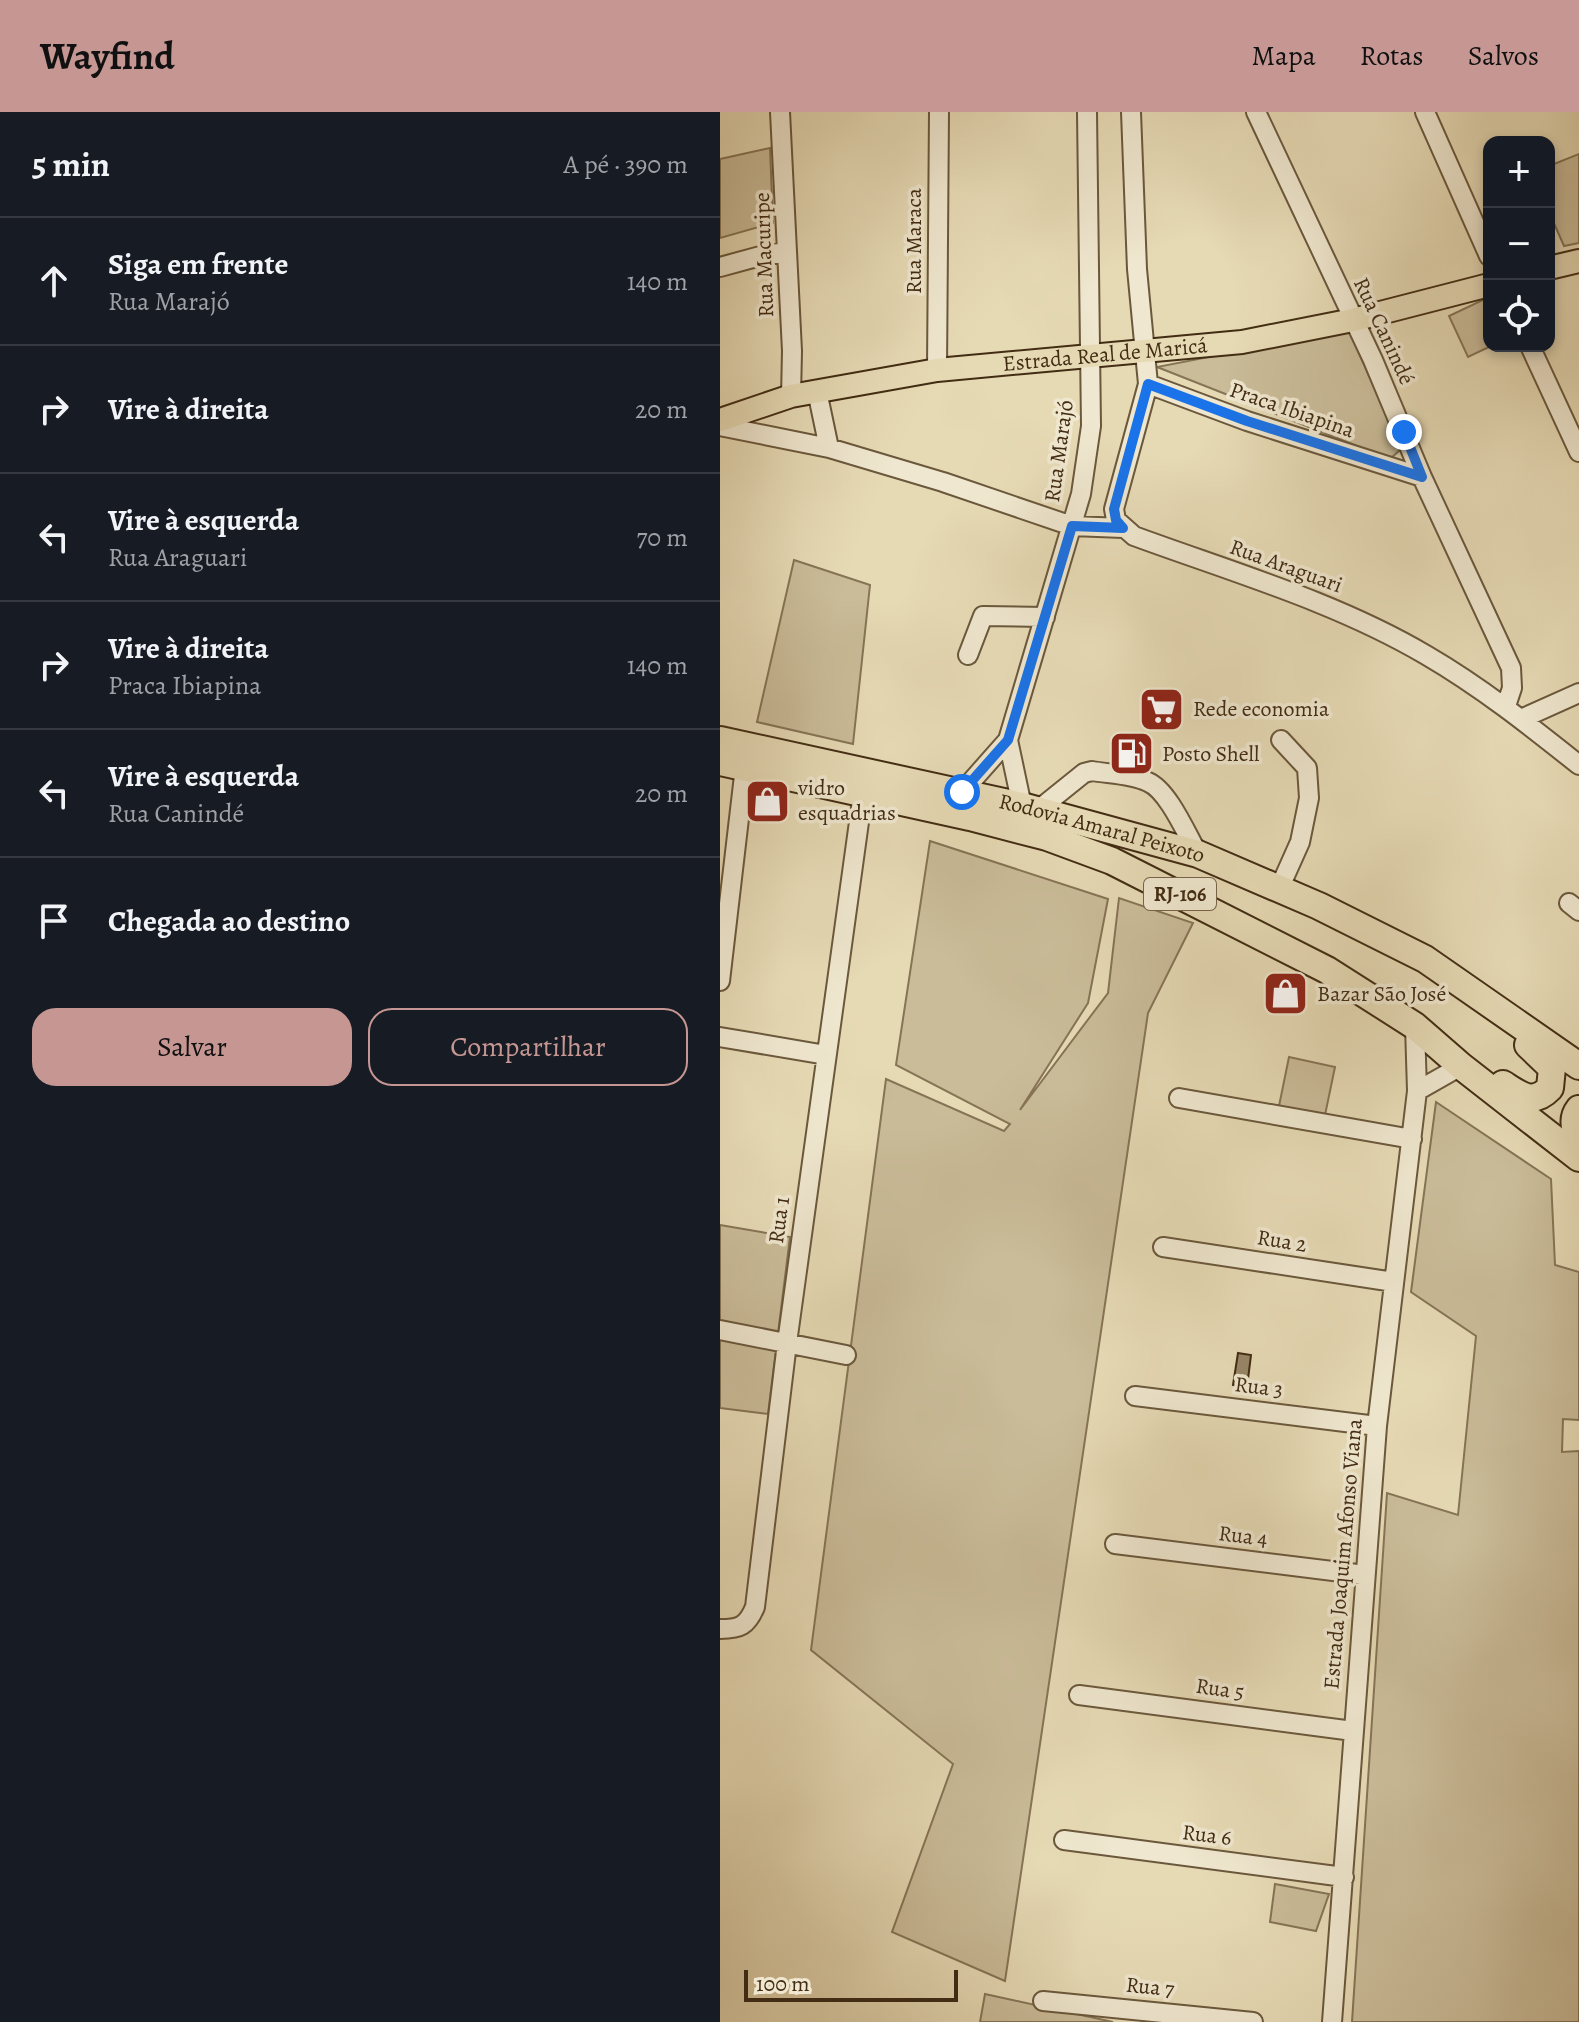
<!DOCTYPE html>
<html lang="pt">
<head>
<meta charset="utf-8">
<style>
	:root { --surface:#171b24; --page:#20242c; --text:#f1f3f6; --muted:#9ea1a6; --line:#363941; --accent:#c59692 }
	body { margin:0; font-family:Alegreya,serif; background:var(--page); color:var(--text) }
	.controls { position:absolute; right:24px; top:24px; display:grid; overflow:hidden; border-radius:16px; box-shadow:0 4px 12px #0003 }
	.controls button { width:72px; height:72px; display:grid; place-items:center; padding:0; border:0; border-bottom:2px solid var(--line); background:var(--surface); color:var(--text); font:40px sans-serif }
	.scale { position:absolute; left:24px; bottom:20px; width:214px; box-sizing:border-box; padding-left:8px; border:4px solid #422c13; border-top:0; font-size:22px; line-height:28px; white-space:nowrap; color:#422c13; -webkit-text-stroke:6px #efe7cf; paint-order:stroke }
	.stop { position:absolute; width:24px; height:24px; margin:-18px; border:6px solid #1a73e8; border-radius:50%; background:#fff }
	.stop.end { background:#1a73e8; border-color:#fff; box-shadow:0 2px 8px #0008 }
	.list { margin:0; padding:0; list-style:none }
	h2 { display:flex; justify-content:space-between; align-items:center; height:104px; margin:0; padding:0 32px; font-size:34px }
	h2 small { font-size:26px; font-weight:400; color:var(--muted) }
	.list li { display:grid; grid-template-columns:52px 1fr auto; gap:24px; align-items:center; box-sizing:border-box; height:128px; padding:0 32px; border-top:2px solid var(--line) }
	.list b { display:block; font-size:30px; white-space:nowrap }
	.list p { margin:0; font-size:26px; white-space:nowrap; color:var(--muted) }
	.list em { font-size:26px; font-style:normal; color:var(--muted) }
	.actions { display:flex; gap:16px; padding:24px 32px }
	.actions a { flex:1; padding:18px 0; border:2px solid var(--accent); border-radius:24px; text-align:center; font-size:28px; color:var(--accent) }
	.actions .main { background:var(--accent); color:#111 }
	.icon { flex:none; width:44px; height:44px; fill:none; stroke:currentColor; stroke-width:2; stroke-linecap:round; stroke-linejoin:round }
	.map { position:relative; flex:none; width:859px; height:1910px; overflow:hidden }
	header { display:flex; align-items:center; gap:48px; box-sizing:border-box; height:112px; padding:0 40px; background:var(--accent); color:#111 }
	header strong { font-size:38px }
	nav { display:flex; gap:44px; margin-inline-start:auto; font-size:28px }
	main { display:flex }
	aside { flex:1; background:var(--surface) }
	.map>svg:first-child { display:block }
	.green { fill:#cabc99; stroke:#867456; stroke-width:2 }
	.building { fill:#978667; stroke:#422c13; stroke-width:2 }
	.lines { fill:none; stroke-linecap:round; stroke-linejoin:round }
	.minor-casing { stroke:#6b583c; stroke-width:22 }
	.major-casing { stroke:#422c13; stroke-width:26 }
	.highway-casing { stroke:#422c13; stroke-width:30 }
	.minor { stroke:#efe7cf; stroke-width:18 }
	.major { stroke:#e6dab5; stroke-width:22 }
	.highway { stroke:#e6dab5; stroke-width:26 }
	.route { stroke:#1a73e8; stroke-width:10 }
	.labels { text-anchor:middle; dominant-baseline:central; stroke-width:7; stroke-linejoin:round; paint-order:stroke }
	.shield { fill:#efe7cf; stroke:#76644b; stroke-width:2 }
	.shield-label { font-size:20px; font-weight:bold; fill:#422c13 }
	.street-label { font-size:22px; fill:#422c13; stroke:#efe7cf }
	.poi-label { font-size:22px; fill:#422c13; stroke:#efe7cf; text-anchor:start }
</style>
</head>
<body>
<header>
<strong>Wayfind</strong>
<nav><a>Mapa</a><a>Rotas</a><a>Salvos</a></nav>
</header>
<main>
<aside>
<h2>5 min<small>A pé · 390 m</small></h2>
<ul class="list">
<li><svg class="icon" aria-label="ahead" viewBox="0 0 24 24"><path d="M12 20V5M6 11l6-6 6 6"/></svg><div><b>Siga em frente</b><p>Rua Marajó</p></div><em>140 m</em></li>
<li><svg class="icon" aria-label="right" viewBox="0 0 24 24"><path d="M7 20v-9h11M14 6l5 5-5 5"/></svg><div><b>Vire à direita</b></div><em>20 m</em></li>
<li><svg class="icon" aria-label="left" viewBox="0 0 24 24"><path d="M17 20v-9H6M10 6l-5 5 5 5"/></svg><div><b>Vire à esquerda</b><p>Rua Araguari</p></div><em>70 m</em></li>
<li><svg class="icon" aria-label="right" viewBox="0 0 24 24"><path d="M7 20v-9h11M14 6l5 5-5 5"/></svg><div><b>Vire à direita</b><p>Praca Ibiapina</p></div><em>140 m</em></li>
<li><svg class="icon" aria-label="left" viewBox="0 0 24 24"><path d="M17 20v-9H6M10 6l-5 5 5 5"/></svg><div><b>Vire à esquerda</b><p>Rua Canindé</p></div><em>20 m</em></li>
<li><svg class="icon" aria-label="arrive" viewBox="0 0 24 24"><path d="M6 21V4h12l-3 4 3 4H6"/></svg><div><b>Chegada ao destino</b></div></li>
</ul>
<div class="actions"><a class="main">Salvar</a><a>Compartilhar</a></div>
</aside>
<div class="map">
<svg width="859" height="1910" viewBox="0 0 859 1910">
	<rect width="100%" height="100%" fill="#e6dab5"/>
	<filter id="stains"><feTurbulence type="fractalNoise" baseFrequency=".0025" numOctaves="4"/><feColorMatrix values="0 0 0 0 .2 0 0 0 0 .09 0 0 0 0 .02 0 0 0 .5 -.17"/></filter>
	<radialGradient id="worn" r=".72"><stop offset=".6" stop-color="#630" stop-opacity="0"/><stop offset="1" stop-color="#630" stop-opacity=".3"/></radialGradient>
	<path class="green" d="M50,36L53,111L0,126V47Z
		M859,42V131L844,134L829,100V54Z
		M769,185V234H771L748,245L729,204Z
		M629,218L681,337L670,347L437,255Z
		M74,448L150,473L133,632L37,610Z
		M210,729L388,787L368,891L300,998L388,881L399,786L473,811L428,901L285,1869L172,1820L233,1652L91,1538L166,967L284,1019L290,1012L176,953Z
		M569,945L615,955L605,1003L559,994Z
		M716,990L831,1067L835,1153L859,1160V1308L843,1307L842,1340L859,1339V1910H632L667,1381L738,1403L756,1224L691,1180Z
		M0,1113L70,1125L48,1302L0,1296Z
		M555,1772L609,1782L596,1819L550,1810Z
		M265,1882L393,1910H260Z"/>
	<path class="building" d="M518,1241L531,1243L527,1275L513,1273Z"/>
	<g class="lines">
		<defs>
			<path id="minor" d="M60,0L72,239L71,284
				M411,0L417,157L428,272L394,397L396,408L414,424C512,460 616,490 706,543C761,575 810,614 859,653
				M536,0L653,248L702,365L791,556L792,576L786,594
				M705,0L769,144
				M0,155L44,143L67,140
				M810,234L859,340
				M217,258L219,0
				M428,272L527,309L702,365
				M97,279L109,336L223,370L352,414L403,416
				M0,314L109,336
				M248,543L263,504L325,505
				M801,607L859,581
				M288,628L302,694
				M242,680L288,628L361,382L371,314L367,0
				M318,698L364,661L372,659C390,662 412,662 428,670C448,678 467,723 478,742
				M559,777L580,730L589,686L587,656L561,628
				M849,791L859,799
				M0,869L25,655
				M0,925L106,943
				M697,979L741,954
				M459,986L692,1027
				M443,1135L674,1170
				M0,1218L126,1243
				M415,1284L657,1314
				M395,1432L645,1463
				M0,1517C20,1517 27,1514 35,1495L67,1231L143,681
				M359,1583L633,1619
				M344,1728L624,1765
				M323,1889L533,1910
				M612,1910L657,1314L697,979L695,914"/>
			<g id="major">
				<path d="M829,156L859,149"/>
				<path id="s1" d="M0,308L71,284L217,258L522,230L633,208L769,173"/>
			</g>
			<g id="highway">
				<path id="s2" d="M0,628L302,694L478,742L599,794L705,847L859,954"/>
				<path d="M0,650L250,705L327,725L392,749L607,858L695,914L741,954L859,1046"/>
				<path d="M783,972C800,983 813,994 830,976L832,956L808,933"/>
				<path d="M859,997C852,1006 854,1016 859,1026"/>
			</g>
		</defs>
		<use href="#minor" class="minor-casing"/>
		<use href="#major" class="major-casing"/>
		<use href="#highway" class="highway-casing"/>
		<use href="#minor" class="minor"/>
		<use href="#major" class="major"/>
		<use href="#highway" class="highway"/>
	</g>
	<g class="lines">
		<path class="route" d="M242,680L288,628L352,414L403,416L396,408L394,397L428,272L527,309L702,365L684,320"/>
	</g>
	<defs>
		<symbol id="supermarket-square" viewBox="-11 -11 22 22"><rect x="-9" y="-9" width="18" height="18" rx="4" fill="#8f2418" stroke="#efe7cf"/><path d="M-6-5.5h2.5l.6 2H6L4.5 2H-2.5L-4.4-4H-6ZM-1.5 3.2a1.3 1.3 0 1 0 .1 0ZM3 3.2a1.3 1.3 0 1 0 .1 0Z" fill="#fff"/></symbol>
		<symbol id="fuel-square" viewBox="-11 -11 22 22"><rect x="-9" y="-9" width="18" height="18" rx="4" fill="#8f2418" stroke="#efe7cf"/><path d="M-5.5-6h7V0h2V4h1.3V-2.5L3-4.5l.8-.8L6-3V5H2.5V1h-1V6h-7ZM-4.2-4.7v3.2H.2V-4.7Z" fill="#fff"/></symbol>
		<symbol id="shop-square" viewBox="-11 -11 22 22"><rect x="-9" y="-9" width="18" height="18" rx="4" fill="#8f2418" stroke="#efe7cf"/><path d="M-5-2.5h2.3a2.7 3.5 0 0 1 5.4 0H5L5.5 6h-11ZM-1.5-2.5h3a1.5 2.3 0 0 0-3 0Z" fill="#fff"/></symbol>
	</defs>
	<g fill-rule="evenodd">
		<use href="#supermarket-square" x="416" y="572" width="51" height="51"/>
		<use href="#fuel-square" x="386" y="616" width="51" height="51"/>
		<use href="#shop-square" x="22" y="664" width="51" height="51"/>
		<use href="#shop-square" x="540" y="856" width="51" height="51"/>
	</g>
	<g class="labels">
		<rect class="shield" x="424" y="766" width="72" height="32" rx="6"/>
		<g class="shield-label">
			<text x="460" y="782">RJ-106</text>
		</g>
		<g class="street-label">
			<text transform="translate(194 129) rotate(-90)">Rua Maraca</text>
			<text transform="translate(44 143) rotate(-92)">Rua Macuripe</text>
			<text transform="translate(664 219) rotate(65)">Rua Canindé</text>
			<text stroke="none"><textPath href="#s1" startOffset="392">Estrada Real de Maricá</textPath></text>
			<text transform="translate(572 298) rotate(19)">Praca Ibiapina</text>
			<text transform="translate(339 339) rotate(-82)">Rua Marajó</text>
			<text transform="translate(566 454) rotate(20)">Rua Araguari</text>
			<text stroke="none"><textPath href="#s2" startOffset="392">Rodovia Amaral Peixoto</textPath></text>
			<text transform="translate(59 1108) rotate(-82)">Rua 1</text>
			<text transform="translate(562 1129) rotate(9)">Rua 2</text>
			<text transform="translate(539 1275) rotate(7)">Rua 3</text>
			<text transform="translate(523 1424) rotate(7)">Rua 4</text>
			<text transform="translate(623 1442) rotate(-85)">Estrada Joaquim Afonso Viana</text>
			<text transform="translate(500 1577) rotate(8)">Rua 5</text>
			<text transform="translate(487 1723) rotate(7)">Rua 6</text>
			<text transform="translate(430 1875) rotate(6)">Rua 7</text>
		</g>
		<g class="poi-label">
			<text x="473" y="597">Rede economia</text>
			<text x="442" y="642">Posto Shell</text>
			<text x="78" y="676">vidro<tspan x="78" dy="25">esquadrias</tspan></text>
			<text x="597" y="882">Bazar São José</text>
		</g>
	</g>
	<rect width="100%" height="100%" filter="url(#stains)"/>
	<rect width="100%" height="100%" fill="url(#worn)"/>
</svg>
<div class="controls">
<button>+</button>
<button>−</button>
<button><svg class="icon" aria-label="locate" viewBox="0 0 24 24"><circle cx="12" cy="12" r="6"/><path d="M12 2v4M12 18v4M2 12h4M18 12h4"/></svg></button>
</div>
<div class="scale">100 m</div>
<div class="stop" style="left:242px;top:680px"></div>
<div class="stop end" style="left:684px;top:320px"></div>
</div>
</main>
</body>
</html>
